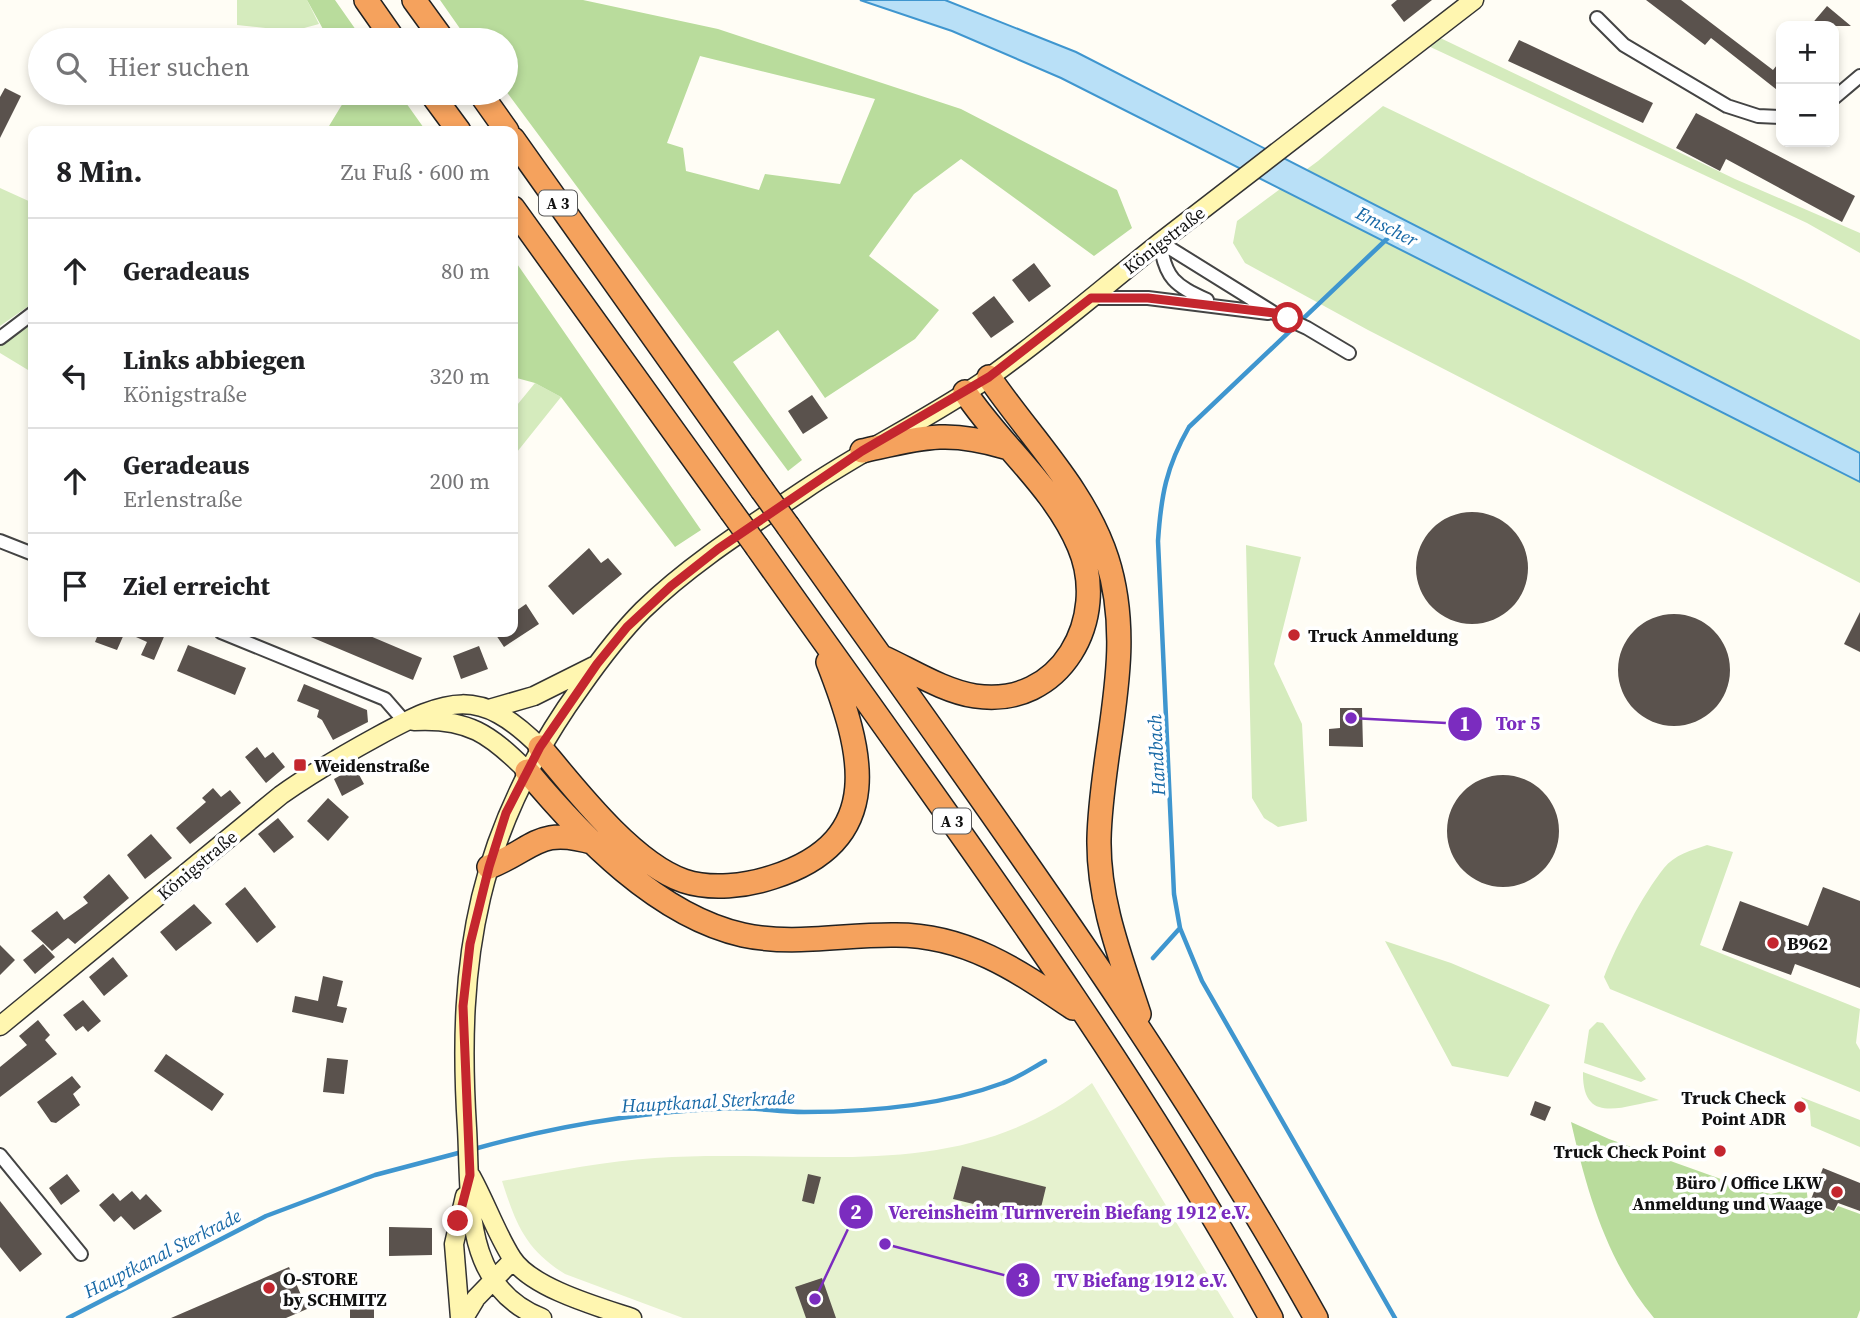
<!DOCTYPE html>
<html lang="de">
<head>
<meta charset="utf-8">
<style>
	:root { --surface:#fff; --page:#f6f6f6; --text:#202124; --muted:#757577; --line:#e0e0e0 }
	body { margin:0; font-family:"Source Serif 4",serif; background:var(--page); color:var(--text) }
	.controls { position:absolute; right:21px; top:21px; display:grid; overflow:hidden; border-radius:14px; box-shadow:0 4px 10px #0003 }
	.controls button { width:63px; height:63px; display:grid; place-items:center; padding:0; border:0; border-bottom:2px solid var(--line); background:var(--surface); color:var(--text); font:35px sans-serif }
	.stop { position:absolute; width:21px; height:21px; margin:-16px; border:5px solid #c4262e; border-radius:50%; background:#fff }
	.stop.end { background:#c4262e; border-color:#fff; box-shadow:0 2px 7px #0008 }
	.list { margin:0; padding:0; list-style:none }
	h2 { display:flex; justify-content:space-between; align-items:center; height:91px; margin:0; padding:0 28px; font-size:30px }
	h2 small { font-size:23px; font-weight:400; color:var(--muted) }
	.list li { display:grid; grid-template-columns:46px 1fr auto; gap:21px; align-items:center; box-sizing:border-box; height:105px; padding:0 28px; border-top:2px solid var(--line) }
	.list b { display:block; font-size:26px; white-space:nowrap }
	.list p { margin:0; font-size:23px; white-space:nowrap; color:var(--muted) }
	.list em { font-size:23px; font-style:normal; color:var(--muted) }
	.icon { flex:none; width:38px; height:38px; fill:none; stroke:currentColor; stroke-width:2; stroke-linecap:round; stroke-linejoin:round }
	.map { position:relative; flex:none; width:1860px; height:1318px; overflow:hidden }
	.search { position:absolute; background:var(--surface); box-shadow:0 4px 10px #0003; left:28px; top:28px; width:490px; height:77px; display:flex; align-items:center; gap:18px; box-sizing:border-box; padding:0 24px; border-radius:38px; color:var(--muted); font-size:26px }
	.panel { position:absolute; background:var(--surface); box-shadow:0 4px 10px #0003; left:28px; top:126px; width:490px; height:511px; border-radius:14px }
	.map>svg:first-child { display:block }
	.green { fill:#d5ebbd }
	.forest { fill:#b9dc9c; fill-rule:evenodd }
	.pitch { fill:#e6f2cf }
	.water { fill:#b9e0f7; stroke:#3f96cf; stroke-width:2 }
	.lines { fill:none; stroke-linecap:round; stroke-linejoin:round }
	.stream { stroke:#3f96cf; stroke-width:4.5 }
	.building { fill:#5a524d }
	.street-casing { stroke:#444; stroke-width:16 }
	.secondary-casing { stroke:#333; stroke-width:21 }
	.highway-casing { stroke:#222; stroke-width:26 }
	.street { stroke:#fff; stroke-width:12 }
	.secondary { stroke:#fff6b0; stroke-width:18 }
	.highway { stroke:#f5a25d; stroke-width:23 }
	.highway-bridge-casing { stroke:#222; stroke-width:26; stroke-linecap:butt }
	.highway-bridge { stroke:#f5a25d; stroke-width:23 }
	.route { stroke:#c4262e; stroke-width:9 }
	.poi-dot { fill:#c4262e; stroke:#fff; stroke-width:2.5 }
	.labels { text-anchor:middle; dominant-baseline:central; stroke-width:7; stroke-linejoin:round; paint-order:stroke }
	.shield { fill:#fff; stroke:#585858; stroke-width:2 }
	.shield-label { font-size:16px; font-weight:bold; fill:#111 }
	.street-label { font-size:18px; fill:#111; stroke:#fff }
	.poi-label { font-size:18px; font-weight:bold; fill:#111; stroke:#fff; text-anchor:start }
	.water-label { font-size:19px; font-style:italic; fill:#1768a6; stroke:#fff }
	.leader { fill:none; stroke:#7b2cbf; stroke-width:2.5 }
	.callout-dot { fill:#7b2cbf; stroke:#fff; stroke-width:2.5 }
	.mark-label { font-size:21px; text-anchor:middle; font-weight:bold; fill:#fff }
	.callout-label { font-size:19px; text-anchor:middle; font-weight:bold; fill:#7b2cbf; stroke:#fff; stroke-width:7; stroke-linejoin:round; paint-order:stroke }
</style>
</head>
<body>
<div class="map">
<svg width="1860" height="1318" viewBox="0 0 1860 1318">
	<rect width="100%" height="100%" fill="#fffdf5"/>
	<path class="green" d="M237,0H307L319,24L293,31L237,25Z
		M1434,35L1735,179L1860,233V253L1807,223L1424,44Z
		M1383,106L1743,280L1860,340V583L1368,330L1245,263L1233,243L1237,221L1318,161Z
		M0,188L33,203V303L0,326Z
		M33,322V373L0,353V346Z
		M535,383L561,397L513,457V410Z
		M1246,545L1301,557L1274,664L1302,724L1307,821L1278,827L1264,818L1252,798Z
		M1707,845L1733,852L1700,945L1860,1009L1856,1043L1860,1050V1092L1610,989L1604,977C1616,946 1643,894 1664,868C1674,855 1692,850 1707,845Z
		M1385,941L1451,963L1550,1005L1508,1077L1452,1066Z
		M1597,1022L1603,1023L1646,1079L1641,1082L1584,1063L1589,1030Z
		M1583,1072L1659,1100C1623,1106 1582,1126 1583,1072Z
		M1801,1097L1860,1120V1147L1811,1126L1810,1111Z"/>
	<path class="forest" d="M307,0H335L363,40H329Z
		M440,0H583L718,29L961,109L1117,190L1132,228L1094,256L961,159L914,194L869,256L939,310L915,339L825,398L778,330L733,362L802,460L788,471L506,91V40H468ZM700,56L875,99L840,184L765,174L759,190L686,171L683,148L667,143Z
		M349,93H399L426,131H326Z
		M513,258L701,530L675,547L561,397L535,383L513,377Z
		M1571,1122L1609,1139L1746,1188L1771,1194L1806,1185L1808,1202L1833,1213L1838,1206L1860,1214V1310L1857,1318H1654C1607,1262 1587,1192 1571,1122Z"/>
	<path class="pitch" d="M1092,1083L1234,1318H683L565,1274C525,1249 516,1224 502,1181C552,1172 604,1161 655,1158C810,1147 959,1188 1092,1083Z"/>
	<path class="water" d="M860,0H945L1076,52L1860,453V482L1061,78L952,31Z"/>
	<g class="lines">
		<path class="stream" d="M1390,236L1189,427C1166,467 1161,496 1158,541L1174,894L1180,928L1202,981L1395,1318
			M1153,958L1180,928
			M474,1149C559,1125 647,1111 735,1108C758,1108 781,1112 804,1112C871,1112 941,1106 1003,1083C1018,1078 1032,1068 1045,1061
			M68,1318L266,1216L375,1175L462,1152"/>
	</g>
	<path class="building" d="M1397,0H1432L1404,22L1391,5Z
		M1646,0H1681L1773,70L1781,60V93L1711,38L1705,45Z
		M1827,6L1851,26H1810Z
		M1519,40L1653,103L1643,123L1508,61Z
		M5,88L21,96L0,138V97Z
		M1696,113L1855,196L1842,222L1726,159L1720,171L1676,148Z
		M1034,263L1051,286L1029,302L1012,280Z
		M994,296L1014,322L991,338L972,313Z
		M812,395L828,418L803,434L788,411Z
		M1416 568a56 56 0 1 1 112 0a56 56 0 1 1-112 0Z
		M589,548L601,563L608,558L622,574L573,615L548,586Z
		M526,604L539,624L504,647L494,632H513V613Z
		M1860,612V652L1844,644Z
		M1618 670a56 56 0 1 1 112 0a56 56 0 1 1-112 0Z
		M99,632H166L154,660L141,655L147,642L125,632L117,650L95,642Z
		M299,632H372L370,636L422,658L413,680Z
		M188,645L246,668L235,695L177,671Z
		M479,646L488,669L461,679L453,656Z
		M304,684L367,710L368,722L333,740L322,720L317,717L319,710L297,701Z
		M1340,708H1362L1363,747L1329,746V729L1340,728Z
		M257,747L265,758L273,752L285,767L266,783L245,757Z
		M355,767L364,784L342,796L334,779Z
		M1447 831a56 56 0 1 1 112 0a56 56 0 1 1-112 0Z
		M213,788L221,797L230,790L241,803L190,844L176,828L206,802L202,798Z
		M328,798L349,817L328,841L307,821Z
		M278,818L294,837L274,853L258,834Z
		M151,834L172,858L145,879L127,855Z
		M109,874L129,898L75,944L68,938L52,951L31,931L57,911L64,920L88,903L83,897Z
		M245,887L276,927L257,943L225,904Z
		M1823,887L1860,901V988L1795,964L1791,975L1722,950L1740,901L1808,926Z
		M194,904L212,923L176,951L160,932Z
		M43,944L55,957L35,974L23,960Z
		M0,945L15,960L0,975Z
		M113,957L128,976L104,996L89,977Z
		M323,976L343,981L337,1006L347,1008L343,1023L292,1012L295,996L318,1001Z
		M83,1000L101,1021L88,1032L83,1026L76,1031L63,1015Z
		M38,1020L50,1035L45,1040L57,1054L0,1097V1067L27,1045L19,1036Z
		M166,1054L224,1094L212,1111L154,1071Z
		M327,1058L348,1060L344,1094L323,1092Z
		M72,1076L81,1087L73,1094L80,1105L56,1123L51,1122L37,1102Z
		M1535,1101L1551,1107L1545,1121L1530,1115Z
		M962,1166L1046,1187L1038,1220L953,1199Z
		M1823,1168L1860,1183V1211L1838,1203L1834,1211L1810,1202Z
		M67,1174L80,1191L61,1205L49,1188Z
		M808,1174L821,1177L814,1204L802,1201Z
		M132,1191L140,1200L146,1194L162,1211L134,1230L121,1216L114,1222L99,1205L113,1193L120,1201Z
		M0,1201L42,1254L20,1272L0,1247Z
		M389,1227L432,1228V1255L389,1256Z
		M289,1267L307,1309L286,1318H171Z
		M822,1278L836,1318H806L795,1287Z
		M374,1299V1318H350V1300Z"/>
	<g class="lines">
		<defs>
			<path id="street" d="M1597,18L1624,45L1727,106L1758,116L1781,117
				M1834,98L1860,76
				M1160,242L1274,313L1307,328L1349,353
				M1160,242C1165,279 1175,285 1207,300
				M1091,298H1148L1268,313
				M0,338L33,313
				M0,541L33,554
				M221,632L385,699L405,722
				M0,1155L81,1254"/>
			<path id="secondary" d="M489,709L534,696L594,666
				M414,721C468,718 490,734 527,771
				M0,1026L281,795C312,773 345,754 378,736C448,698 479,686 540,747
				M471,1176C486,1203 496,1233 512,1258C531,1288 599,1307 632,1318
				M460,1318L454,1244L465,1196
				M464,1318L476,1298L513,1260
				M542,1318C462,1287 471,1199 467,1128C456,957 478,830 580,688C599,661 619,634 643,610C690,564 749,527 804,490C864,449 931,418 991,376C1050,334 1106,285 1163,240C1266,160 1370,81 1474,0"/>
			<path id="highway" d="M366,0L394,40
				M414,0L443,40
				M431,93L459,131
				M480,93L507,131
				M513,139L762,490
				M513,208L731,511
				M989,377C1029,436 1085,490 1107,559C1137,653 1101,745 1099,839C1098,900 1120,956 1139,1014
				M862,451C921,438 946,429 1005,447
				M788,526C971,785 1161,1041 1316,1318
				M757,547C935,799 1123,1048 1271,1318
				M882,657C911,670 943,691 975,696C1061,709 1110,618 1079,546C1054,487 1000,445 965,392
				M540,747C575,789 632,863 684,881C711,890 746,886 773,877C889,840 862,749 828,662
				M527,771C581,836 658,916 743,935C794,946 845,934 896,935C966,935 1017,970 1073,1008
				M489,867C536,848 538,826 595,843"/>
		</defs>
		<use href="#street" class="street-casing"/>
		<use href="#secondary" class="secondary-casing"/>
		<use href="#highway" class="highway-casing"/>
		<use href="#street" class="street"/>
		<use href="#secondary" class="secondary"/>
		<use href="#highway" class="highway"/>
		<defs>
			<path id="highway-bridge" d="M762,490L788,526
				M731,511L757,547"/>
		</defs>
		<use href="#highway-bridge" class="highway-bridge-casing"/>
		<use href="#highway-bridge" class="highway-bridge"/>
	</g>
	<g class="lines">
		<path class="route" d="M458,1221L470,1175L463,1006L470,944L489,867L506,813L540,747L597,664L627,627L671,586L718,549L862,451L989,377L1091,298H1148L1274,313L1288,318"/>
	</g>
	<g class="poi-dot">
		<circle cx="1294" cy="635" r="7"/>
		<rect x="293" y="758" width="14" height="14" rx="3.5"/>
		<circle cx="1773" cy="943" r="7"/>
		<circle cx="1800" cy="1107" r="7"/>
		<circle cx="1720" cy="1151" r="7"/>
		<circle cx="1837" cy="1192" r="7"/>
		<circle cx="269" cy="1288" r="7"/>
	</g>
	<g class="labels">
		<g class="shield">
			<rect x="539" y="190.5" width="38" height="25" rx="5"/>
			<rect x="933" y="808.5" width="38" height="25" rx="5"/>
		</g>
		<g class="shield-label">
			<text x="558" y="203">A 3</text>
			<text x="952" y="821">A 3</text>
		</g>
		<g class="street-label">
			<text transform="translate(1164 240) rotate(-38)">Königstraße</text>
			<text transform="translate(197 865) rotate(-40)">Königstraße</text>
		</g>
		<g class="poi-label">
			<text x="1308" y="635">Truck Anmeldung</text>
			<text x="314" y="765">Weidenstraße</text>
			<text x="1787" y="943">B962</text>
			<text x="1786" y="1097" text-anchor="end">Truck Check<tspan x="1786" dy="21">Point ADR</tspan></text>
			<text x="1706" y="1151" text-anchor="end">Truck Check Point</text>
			<text x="1823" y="1182" text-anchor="end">Büro / Office LKW<tspan x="1823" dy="21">Anmeldung und Waage</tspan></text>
			<text x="283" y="1278">O-STORE<tspan x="283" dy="21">by SCHMITZ</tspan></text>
		</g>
		<g class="water-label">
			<text transform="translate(1387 226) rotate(27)">Emscher</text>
			<text transform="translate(1156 755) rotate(-93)">Handbach</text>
			<text transform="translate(708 1101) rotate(-3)">Hauptkanal Sterkrade</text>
			<text transform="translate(162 1253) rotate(-27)">Hauptkanal Sterkrade</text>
		</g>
	</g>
	<path class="leader" d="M1351 718L1465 724M815 1299L856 1212M885 1244L1023 1280"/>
	<g class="callout-dot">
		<circle cx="1351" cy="718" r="7"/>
		<circle cx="815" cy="1299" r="7"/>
		<circle cx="885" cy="1244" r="7"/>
		<circle cx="1465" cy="724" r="18"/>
		<circle cx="856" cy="1212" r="18"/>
		<circle cx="1023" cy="1280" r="18"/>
	</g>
	<g class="mark-label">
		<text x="1465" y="731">1</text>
		<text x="856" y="1219">2</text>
		<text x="1023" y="1287">3</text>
	</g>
	<g class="callout-label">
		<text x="1518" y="730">Tor 5</text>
		<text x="1069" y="1219">Vereinsheim Turnverein Biefang 1912 e.V.</text>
		<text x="1141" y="1287">TV Biefang 1912 e.V.</text>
	</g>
</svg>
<div class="controls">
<button>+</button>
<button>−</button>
</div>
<div class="stop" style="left:1288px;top:318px"></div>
<div class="stop end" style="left:458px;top:1221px"></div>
<div class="search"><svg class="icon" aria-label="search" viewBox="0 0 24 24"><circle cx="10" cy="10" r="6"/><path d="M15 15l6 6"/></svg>Hier suchen</div>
<section class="panel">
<h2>8 Min.<small>Zu Fuß · 600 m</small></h2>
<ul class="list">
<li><svg class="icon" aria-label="ahead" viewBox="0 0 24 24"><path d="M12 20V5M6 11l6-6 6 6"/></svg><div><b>Geradeaus</b></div><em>80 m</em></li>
<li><svg class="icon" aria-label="left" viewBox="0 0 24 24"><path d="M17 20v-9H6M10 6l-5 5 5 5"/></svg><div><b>Links abbiegen</b><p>Königstraße</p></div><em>320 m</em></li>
<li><svg class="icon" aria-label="ahead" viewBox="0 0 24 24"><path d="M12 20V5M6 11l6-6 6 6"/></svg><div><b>Geradeaus</b><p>Erlenstraße</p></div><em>200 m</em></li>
<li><svg class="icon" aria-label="arrive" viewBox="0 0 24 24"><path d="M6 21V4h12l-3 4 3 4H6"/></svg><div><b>Ziel erreicht</b></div></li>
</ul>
</section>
</div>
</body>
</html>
